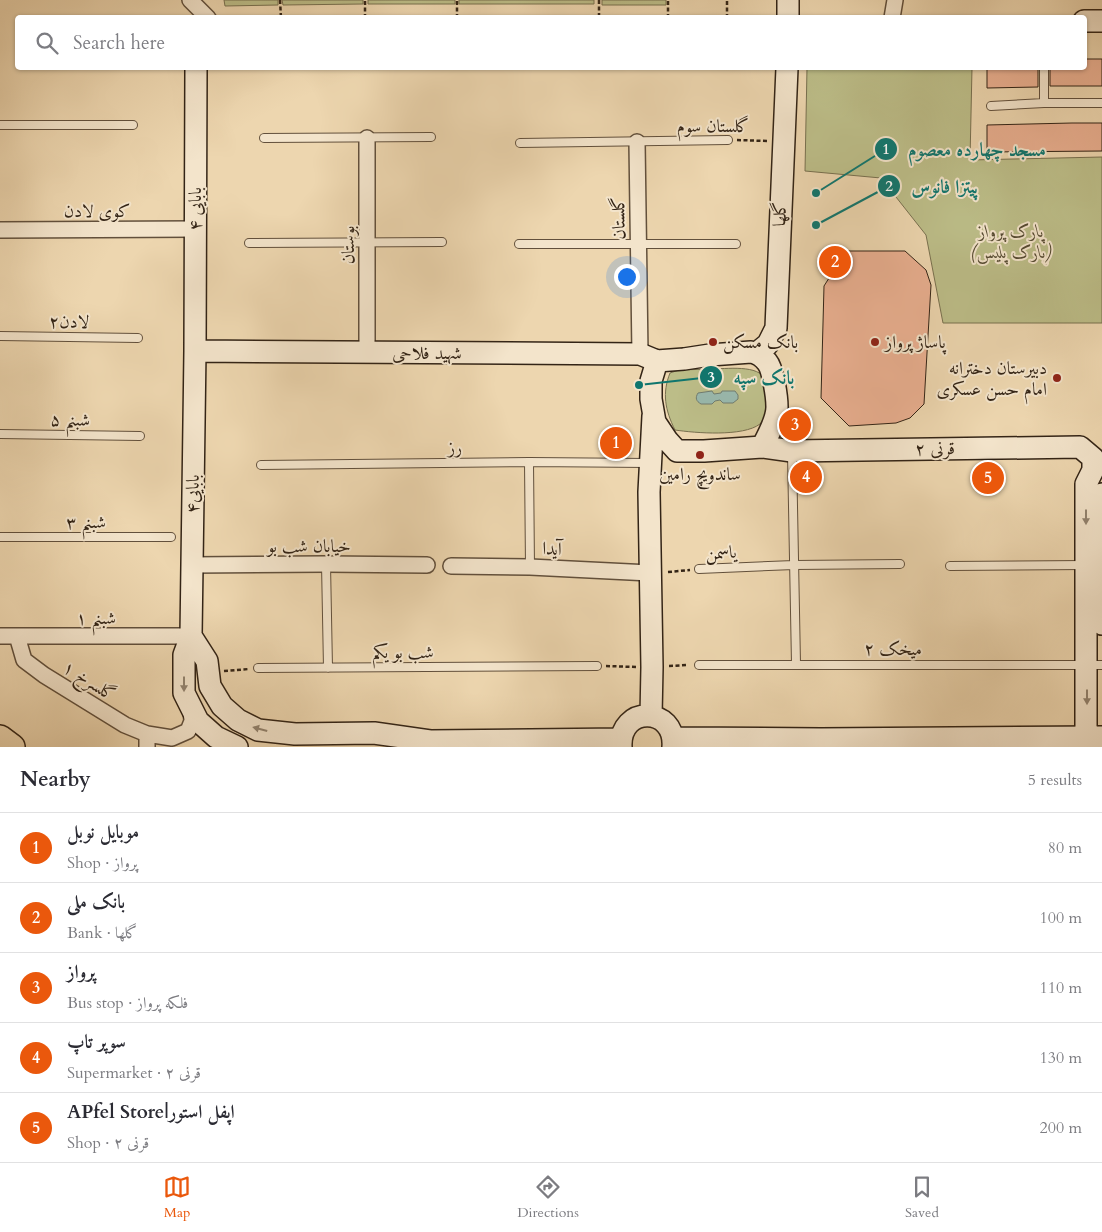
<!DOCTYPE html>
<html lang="en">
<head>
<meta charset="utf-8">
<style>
	:root { --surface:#fff; --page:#f2f2f3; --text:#2b2b33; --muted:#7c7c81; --line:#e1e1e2; --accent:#ea580c }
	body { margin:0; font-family:Cardo,Amiri,serif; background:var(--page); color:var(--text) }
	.you { position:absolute; left:626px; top:276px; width:18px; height:18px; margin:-12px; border:4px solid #fff; border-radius:50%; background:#1a73e8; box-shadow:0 0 0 8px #1a73e833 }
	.badge { display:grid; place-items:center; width:32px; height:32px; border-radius:50%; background:var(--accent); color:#fff; font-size:16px; font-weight:700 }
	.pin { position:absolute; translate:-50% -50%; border:2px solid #fff; box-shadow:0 1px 5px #0006 }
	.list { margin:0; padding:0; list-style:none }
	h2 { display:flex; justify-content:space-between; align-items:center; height:65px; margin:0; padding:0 20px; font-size:21px }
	h2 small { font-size:16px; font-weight:400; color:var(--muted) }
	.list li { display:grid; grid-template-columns:32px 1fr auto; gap:15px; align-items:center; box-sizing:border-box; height:70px; padding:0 20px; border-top:1px solid var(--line) }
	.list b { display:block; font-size:19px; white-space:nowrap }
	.list p { margin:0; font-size:16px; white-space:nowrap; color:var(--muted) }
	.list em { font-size:16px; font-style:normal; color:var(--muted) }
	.icon { flex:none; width:28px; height:28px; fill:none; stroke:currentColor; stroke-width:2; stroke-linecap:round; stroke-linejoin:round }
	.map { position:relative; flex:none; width:1102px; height:747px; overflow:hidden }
	.search { position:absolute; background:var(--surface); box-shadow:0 1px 4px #0004; left:15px; right:15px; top:15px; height:55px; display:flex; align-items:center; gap:12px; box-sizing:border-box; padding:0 18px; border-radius:5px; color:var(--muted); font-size:19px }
	.sheet { height:415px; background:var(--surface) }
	nav { display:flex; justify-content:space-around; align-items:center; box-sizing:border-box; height:70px; border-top:1px solid var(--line); background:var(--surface); font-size:14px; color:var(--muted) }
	nav a { display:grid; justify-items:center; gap:2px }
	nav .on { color:var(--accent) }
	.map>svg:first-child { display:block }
	.green { fill:#bcbd88; stroke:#78704f }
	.water { fill:#99b9ae; stroke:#707d71 }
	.building { fill:#e9af90; stroke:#332416 }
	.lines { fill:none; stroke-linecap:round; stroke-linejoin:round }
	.lane-casing { stroke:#62503c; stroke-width:10 }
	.street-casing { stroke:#62503c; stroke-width:18 }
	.secondary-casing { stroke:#332416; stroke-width:24 }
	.primary-casing { stroke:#332416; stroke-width:28 }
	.path { stroke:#332416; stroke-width:2.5; stroke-dasharray:4 2.5; stroke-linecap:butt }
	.lane { stroke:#f3e4cb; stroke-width:8 }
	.street { stroke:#f3e4cb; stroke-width:15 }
	.secondary { stroke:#f3e4cb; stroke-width:21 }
	.primary { stroke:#edd6af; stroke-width:25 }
	.oneway { fill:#938470 }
	.poi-dot { fill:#8f2418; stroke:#f3e4cb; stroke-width:2 }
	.labels { text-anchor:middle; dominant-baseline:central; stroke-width:4; stroke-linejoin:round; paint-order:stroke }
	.street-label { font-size:18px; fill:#332416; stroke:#f3e4cb }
	.park-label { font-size:18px; font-style:italic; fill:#554a32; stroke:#f3e4cb }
	.poi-label { font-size:18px; fill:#332416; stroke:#f3e4cb; text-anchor:start }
	.leader { fill:none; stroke:#0f766e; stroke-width:2 }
	.callout-dot { fill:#0f766e; stroke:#f3e4cb; stroke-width:2 }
	.mark-label { font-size:15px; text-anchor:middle; font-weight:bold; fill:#fff }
	.callout-label { font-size:19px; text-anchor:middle; font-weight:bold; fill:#0f766e; stroke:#f3e4cb; stroke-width:4; stroke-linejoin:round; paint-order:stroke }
</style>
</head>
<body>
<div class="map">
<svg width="1102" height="747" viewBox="0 0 1102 747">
	<rect width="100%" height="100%" fill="#edd6af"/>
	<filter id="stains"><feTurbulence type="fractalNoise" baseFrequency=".004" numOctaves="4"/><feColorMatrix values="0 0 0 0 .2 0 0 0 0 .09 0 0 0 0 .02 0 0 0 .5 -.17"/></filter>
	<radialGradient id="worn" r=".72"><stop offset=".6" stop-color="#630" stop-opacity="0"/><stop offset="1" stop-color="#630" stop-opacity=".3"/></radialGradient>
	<path class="green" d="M224,0H278V5L225,6Z
		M282,0H363V4L283,5Z
		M368,0H455V4H368Z
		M459,0H594V4H459Z
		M602,0H666V5H602Z
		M807,68H972L970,160L1102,157V323H943L926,235L881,178L805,171Z
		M711,369C725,369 760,364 765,380C767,387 767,406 768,415C765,418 763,421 760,424C743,437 695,433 675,430C665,410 662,393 670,373L679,370Z"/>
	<path class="water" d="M712,391L714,394L721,393L722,391H735L738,395V399L733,403H723L720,400L715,401L712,404H701C696,401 695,398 698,393Z"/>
	<path class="building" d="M1084,59H1102V86H1050V68H1084Z
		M987,68H1038V87L987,88Z
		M1072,123H1102V151L987,152V125Z
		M846,251H905L926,270L931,285L924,404L910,418L896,423L849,426L821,398L824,286Z"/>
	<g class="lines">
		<defs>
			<path id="lane" d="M1044,103V68
				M991,106L1044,103H1102
				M0,125H133
				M264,138L431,137
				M520,143L728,140
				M249,243L442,242
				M519,244H736
				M0,336L138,338
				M0,434L140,436
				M792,454L796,664
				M529,462L530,567
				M261,465L529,462L649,463
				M0,537H171
				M326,564L328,668
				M950,566L1086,565
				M699,569L794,565L900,564
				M699,665H1102
				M258,668L597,666"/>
			<path id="street" d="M190,0L208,18
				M892,18L895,0
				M367,138V352
				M637,142L640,354
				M0,230L195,229
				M192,565L326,564L427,565
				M451,566L530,567L650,573
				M0,636H191
				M17,636L24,660L44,675L125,725L147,734V747
				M147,734L172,738L188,731L192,721L191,709"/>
			<path id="secondary" d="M788,0V18
				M1084,21H1102
				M196,68L195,351L191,636L184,655V693L198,721L216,737L237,747
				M195,351L640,354L657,361
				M751,352C757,353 762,356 767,362C773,369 777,397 777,407C777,419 768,436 762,447L704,451H677L667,440L655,422L651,399V381L657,361L684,359L710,355Z
				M757,353L768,344L776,328L787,68
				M762,447L792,451L1080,447L1093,458V470L1086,484V737
				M1102,494L1101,564L1102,624
				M191,636L207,661L210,686L222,706L238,720L258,730L295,734L374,733L430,741
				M651,716L652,667L649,492L653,416
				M674,738L821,739L1102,737
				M416,743L430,741L621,739
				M621,747C619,705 676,706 673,747"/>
			<path id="primary" d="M0,738L12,747"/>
		</defs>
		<use href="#lane" class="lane-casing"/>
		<use href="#street" class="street-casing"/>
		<use href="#secondary" class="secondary-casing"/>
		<use href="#primary" class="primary-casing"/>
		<path class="path" d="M280,0L281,18
			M599,0V18
			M365,18V0
			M457,18V0
			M668,18V0
			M727,18V0
			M737,140L767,141
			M668,572L690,570
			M606,666L636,667
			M669,666L688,665
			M224,671L249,669"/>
		<use href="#lane" class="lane"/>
		<use href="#street" class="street"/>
		<use href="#secondary" class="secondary"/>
		<use href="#primary" class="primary"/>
	</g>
	<defs><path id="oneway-solid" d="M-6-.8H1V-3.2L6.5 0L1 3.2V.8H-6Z" transform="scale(1.25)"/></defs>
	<g class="oneway">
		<use href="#oneway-solid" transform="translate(1086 517) rotate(90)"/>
		<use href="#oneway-solid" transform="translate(184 684) rotate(90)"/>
		<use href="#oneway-solid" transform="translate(1087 697) rotate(90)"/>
		<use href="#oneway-solid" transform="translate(260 729) rotate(-165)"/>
	</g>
	<g class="poi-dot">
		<circle cx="713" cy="342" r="5"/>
		<circle cx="875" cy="342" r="5"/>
		<circle cx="1057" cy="378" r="5"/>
		<circle cx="700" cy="455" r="5"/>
	</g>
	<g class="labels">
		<g class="street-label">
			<text x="713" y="126">گلستان سوم</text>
			<text transform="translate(195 209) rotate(-90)">بابایی ۴</text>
			<text x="97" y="211">کوی لادن</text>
			<text transform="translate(780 214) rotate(-88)">گلها</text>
			<text transform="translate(619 218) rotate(-91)">گلستان</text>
			<text transform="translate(348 245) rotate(-90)">بوستان</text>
			<text transform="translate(69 322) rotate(1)">لادن۲</text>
			<text x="427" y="353">شهید فلاحی</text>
			<text transform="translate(70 420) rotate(1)">شبنم ۵</text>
			<text transform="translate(455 448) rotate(-1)">رز</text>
			<text transform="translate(935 449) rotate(-1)">قرنی ۲</text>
			<text transform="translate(193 494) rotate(-89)">بابایی۴</text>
			<text x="86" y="522">شبنم ۳</text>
			<text x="309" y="546">خیابان شب بو</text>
			<text transform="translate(552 549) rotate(3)">آیدا</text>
			<text transform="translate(721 553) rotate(-3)">یاسمن</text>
			<text x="96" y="618">شبنم ۱</text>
			<text x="893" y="649">میخک ۲</text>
			<text x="403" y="652">شب بو یکم</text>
			<text transform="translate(89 681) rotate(32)">گلسرخ ۱</text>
		</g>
		<g class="park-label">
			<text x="1011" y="231">پارک پرواز<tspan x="1011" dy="21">(پارک پلیس)</tspan></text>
		</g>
		<g class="poi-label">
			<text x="723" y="342">بانک مسکن</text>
			<text x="885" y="342">پاساژ پرواز</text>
			<text x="1047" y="368" text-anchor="end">دبیرستان دخترانه<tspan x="1047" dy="21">امام حسن عسکری</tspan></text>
			<text x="700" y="474" text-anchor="middle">ساندویچ رامین</text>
		</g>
	</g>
	<path class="leader" d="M816 193L886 149M816 225L889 186M639 385L711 377"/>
	<g class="callout-dot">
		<circle cx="816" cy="193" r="5"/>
		<circle cx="816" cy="225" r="5"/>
		<circle cx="639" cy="385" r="5"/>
		<circle cx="886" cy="149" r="12"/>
		<circle cx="889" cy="186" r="12"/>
		<circle cx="711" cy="377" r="12"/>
	</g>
	<g class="mark-label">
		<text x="886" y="154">1</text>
		<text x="889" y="191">2</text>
		<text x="711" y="382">3</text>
	</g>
	<g class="callout-label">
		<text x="977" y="156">مسجد چهارده معصوم</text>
		<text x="945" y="193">پیتزا فانوس</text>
		<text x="764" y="384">بانک سپه</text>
	</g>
	<rect width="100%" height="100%" filter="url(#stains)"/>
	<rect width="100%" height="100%" fill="url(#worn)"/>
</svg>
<div class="you"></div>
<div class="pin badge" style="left:616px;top:443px">1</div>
<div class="pin badge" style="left:835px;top:262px">2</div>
<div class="pin badge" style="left:795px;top:425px">3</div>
<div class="pin badge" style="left:806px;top:477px">4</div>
<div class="pin badge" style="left:988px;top:478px">5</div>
<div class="search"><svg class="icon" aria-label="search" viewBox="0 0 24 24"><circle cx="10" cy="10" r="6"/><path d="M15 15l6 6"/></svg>Search here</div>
</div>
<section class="sheet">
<h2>Nearby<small>5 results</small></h2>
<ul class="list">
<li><span class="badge">1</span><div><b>موبایل نوبل</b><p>Shop · پرواز</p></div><em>80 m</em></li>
<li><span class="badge">2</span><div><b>بانک ملی</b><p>Bank · گلها</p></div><em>100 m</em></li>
<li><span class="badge">3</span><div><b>پرواز</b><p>Bus stop · فلکه پرواز</p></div><em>110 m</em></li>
<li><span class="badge">4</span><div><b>سوپر تاپ</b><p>Supermarket · قرنی ۲</p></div><em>130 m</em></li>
<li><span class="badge">5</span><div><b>APfel Store|اپفل استور</b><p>Shop · قرنی ۲</p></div><em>200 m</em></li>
</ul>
</section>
<nav>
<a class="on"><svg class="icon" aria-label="map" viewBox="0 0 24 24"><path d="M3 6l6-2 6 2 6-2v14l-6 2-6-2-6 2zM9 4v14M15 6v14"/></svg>Map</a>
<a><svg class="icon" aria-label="directions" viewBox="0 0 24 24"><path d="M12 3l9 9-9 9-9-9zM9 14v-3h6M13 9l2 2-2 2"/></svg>Directions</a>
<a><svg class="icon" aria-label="saved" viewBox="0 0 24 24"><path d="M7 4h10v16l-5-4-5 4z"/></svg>Saved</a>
</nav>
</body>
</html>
